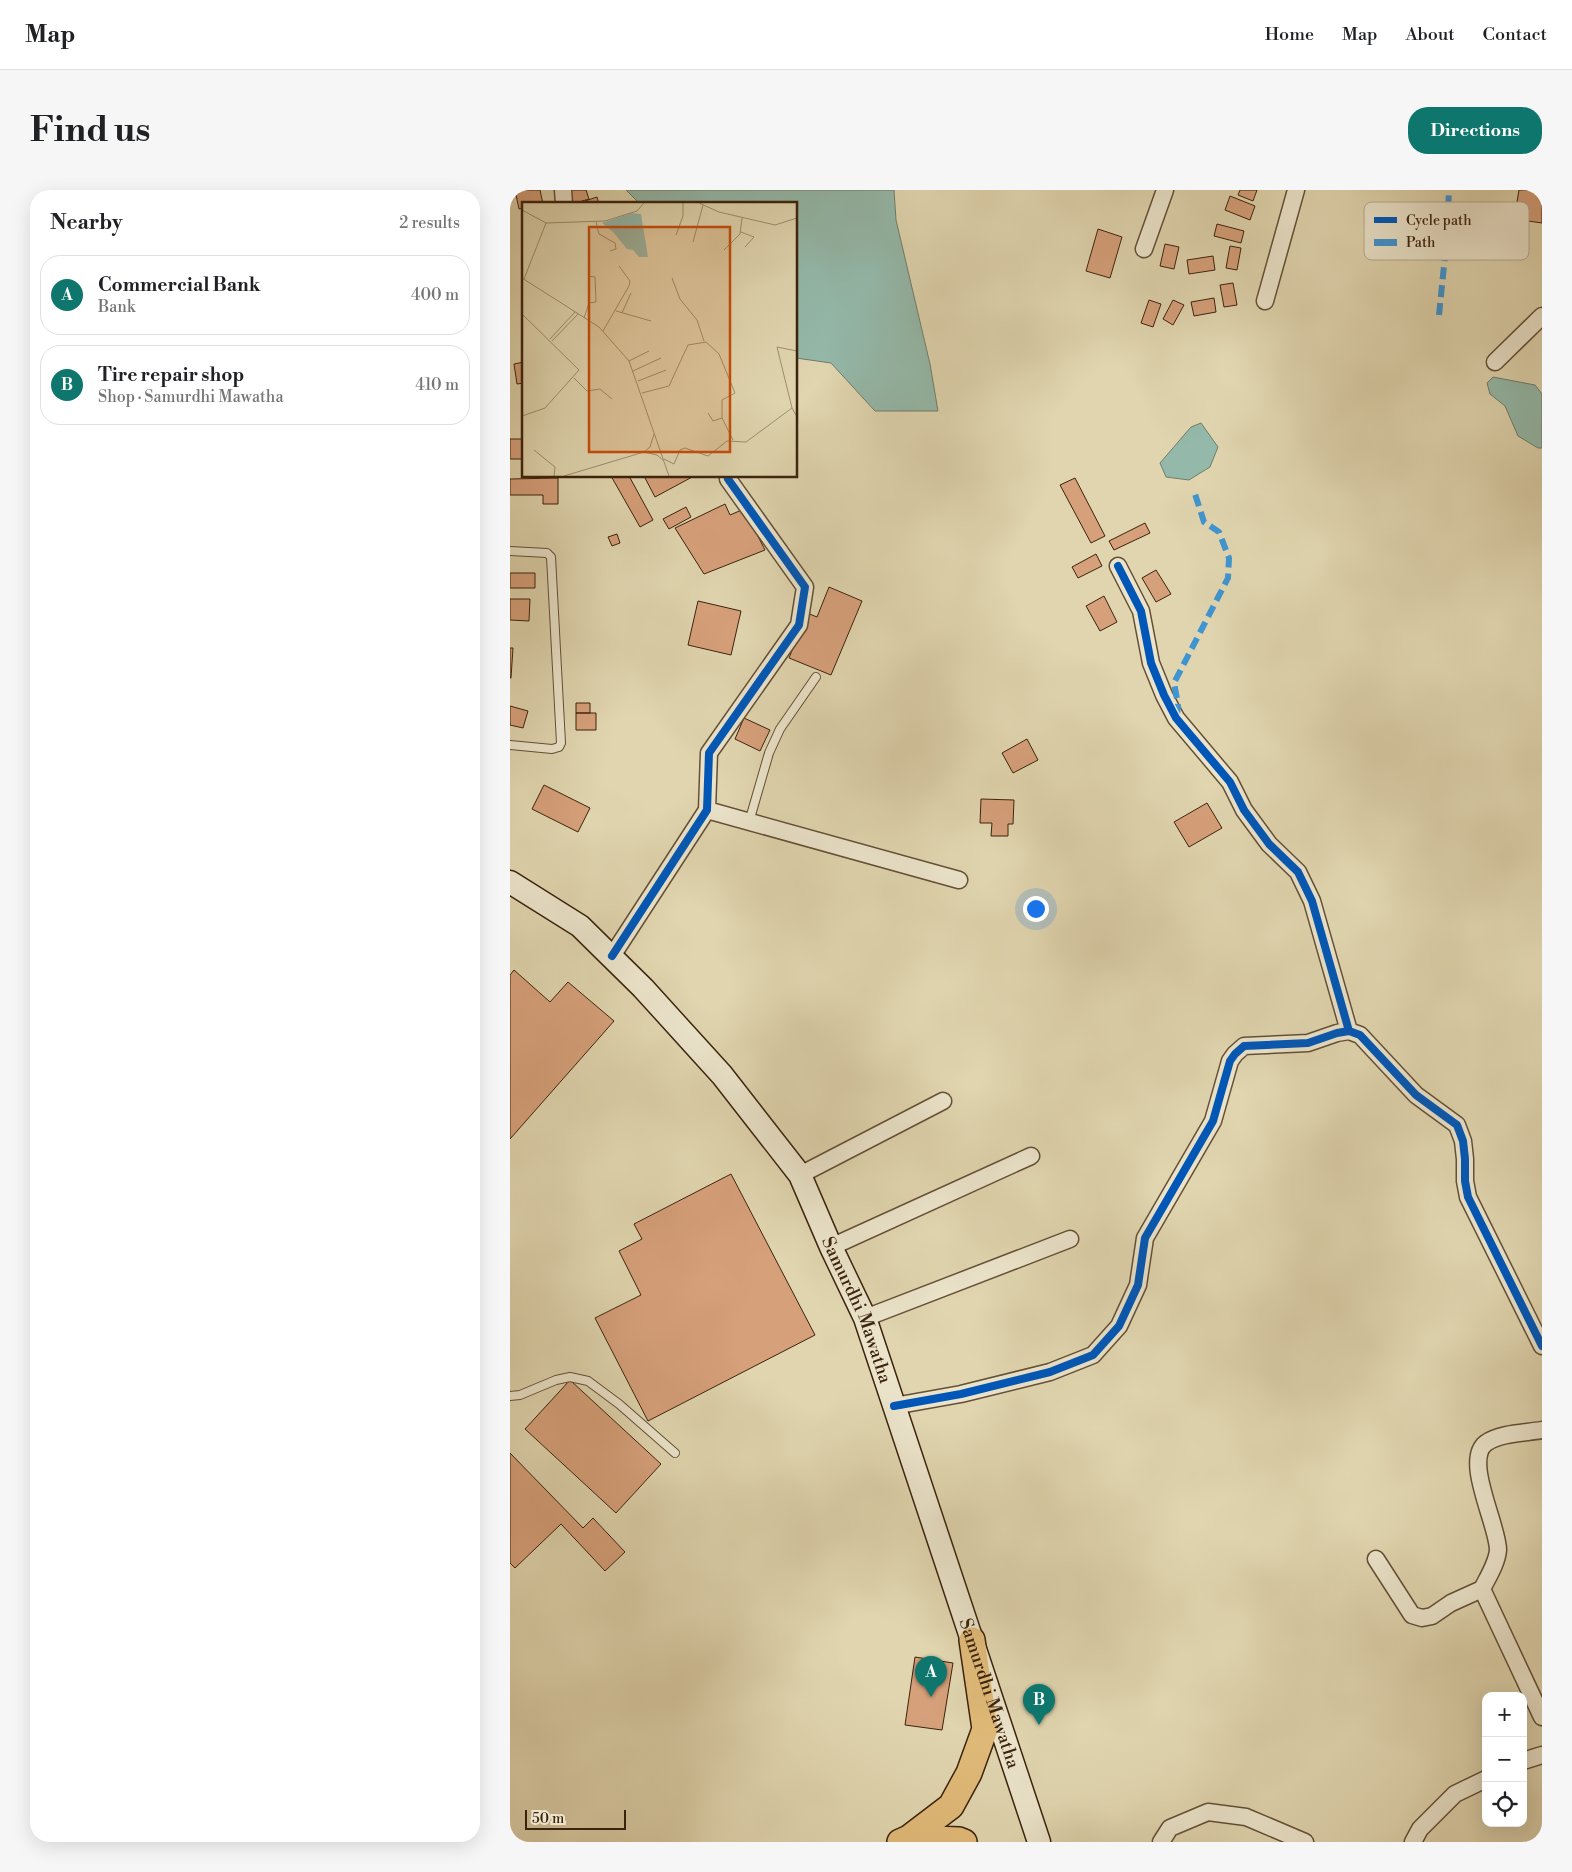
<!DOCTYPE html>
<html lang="en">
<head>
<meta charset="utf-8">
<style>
	:root { --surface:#fff; --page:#f6f6f6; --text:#202124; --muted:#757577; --line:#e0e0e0; --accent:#0f766e }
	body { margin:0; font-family:"Libre Bodoni",serif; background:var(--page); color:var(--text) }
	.controls { position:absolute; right:15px; bottom:15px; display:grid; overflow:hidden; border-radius:10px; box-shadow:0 5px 20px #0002 }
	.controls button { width:45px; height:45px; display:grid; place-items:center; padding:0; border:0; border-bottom:1px solid var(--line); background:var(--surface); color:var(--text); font:25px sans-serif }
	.scale { position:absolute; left:15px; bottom:12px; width:101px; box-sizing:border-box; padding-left:5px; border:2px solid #3b230d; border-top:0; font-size:14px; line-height:18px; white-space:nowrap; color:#3b230d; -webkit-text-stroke:4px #ebe4cb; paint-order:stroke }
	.you { position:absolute; left:525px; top:718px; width:18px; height:18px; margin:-12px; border:4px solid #fff; border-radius:50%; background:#1a73e8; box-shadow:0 0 0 8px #1a73e833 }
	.badge { display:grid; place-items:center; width:32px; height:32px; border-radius:50%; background:var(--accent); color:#fff; font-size:16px; font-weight:700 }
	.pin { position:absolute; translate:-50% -41px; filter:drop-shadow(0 1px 2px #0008) }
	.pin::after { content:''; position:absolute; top:26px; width:18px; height:15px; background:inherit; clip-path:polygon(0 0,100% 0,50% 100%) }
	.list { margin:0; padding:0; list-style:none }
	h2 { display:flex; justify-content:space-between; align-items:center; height:65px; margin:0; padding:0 20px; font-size:21px }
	h2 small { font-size:16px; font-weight:400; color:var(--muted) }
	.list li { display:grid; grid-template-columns:32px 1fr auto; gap:15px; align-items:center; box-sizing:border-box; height:80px; margin:0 10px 10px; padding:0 10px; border:1px solid var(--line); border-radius:20px }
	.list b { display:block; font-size:19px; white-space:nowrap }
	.list p { margin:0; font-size:16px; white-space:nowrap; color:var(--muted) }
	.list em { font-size:16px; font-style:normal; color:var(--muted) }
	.icon { flex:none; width:28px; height:28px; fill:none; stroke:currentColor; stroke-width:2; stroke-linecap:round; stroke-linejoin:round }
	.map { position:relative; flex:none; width:1032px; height:1652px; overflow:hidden; border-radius:20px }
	header { display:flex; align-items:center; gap:30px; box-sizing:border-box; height:70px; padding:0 25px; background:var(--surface); border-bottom:1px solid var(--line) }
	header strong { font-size:24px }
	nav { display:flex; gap:28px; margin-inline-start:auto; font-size:18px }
	.intro { display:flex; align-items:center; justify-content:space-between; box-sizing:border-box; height:120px; padding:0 30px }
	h1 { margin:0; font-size:35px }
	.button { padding:12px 22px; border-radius:20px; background:var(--accent); color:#fff; font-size:18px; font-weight:700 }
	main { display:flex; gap:30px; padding:0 30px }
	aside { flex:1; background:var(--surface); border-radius:20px; box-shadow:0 5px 20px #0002 }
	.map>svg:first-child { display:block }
	.water { fill:#94b9aa; stroke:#707d6b }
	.building { fill:#d6a07a; stroke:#3b230d }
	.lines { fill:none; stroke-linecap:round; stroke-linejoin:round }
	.lane-casing { stroke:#645036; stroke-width:10 }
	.street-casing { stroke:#645036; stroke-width:19 }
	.secondary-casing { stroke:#3b230d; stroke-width:25 }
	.primary-casing { stroke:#3b230d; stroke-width:28 }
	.lane { stroke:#ebe4cb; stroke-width:8 }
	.street { stroke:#ebe4cb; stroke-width:16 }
	.secondary { stroke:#ebe4cb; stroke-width:22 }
	.primary { stroke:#e0ba78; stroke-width:25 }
	.quiet { stroke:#3e95d2; stroke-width:6; stroke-dasharray:12 6; stroke-linecap:butt }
	.cycleway-casing { stroke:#ebe4cb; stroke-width:11 }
	.cycleway { stroke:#0057b8; stroke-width:8 }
	.labels { text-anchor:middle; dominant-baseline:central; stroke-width:4; stroke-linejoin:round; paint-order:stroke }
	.street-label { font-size:18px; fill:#3b230d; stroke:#ebe4cb }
	.inset-road { fill:none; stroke:#9e8e6e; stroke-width:1 }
	.view { fill:#c54e0c; fill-opacity:0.15; stroke:#c54e0c; stroke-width:2.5 }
	.inset-edge { fill:none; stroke:#3b230d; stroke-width:2.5 }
	.key { fill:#ebe4cb; stroke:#b6aa92; stroke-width:1 }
	.key-label { font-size:14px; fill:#3b230d }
</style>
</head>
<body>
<header>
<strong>Map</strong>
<nav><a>Home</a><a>Map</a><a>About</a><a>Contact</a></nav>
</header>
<div class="intro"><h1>Find us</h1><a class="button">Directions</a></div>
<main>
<aside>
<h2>Nearby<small>2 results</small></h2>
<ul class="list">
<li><span class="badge">A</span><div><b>Commercial Bank</b><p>Bank</p></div><em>400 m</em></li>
<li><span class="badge">B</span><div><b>Tire repair shop</b><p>Shop · Samurdhi Mawatha</p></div><em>410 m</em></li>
</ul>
</aside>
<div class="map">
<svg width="1032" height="1652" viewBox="0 0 1032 1652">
	<rect width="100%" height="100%" fill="#e0d5af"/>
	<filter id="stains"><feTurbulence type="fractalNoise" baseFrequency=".004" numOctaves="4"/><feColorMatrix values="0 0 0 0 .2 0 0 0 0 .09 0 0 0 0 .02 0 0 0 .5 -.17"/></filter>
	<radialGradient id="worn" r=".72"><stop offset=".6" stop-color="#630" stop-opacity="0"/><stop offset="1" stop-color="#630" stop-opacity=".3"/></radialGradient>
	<path class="water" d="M116,0H384L386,30L420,174L428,221H365L321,173L286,168V14H130Z
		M983,187L1025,195L1032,204V258H1028L1008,246L995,216L980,204L977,193Z
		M691,233L708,257L700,277L679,290L656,287L650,273L681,237Z"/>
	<path class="building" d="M5,0H30L33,14H14V18L9,19Z
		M59,0H76L79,9L62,14Z
		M730,0H747L743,11L728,5Z
		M1009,0H1032V33L1004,29Z
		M720,6L745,16L740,30L715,20Z
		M87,7L89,14H66Z
		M707,34L734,41L731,53L704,46Z
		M588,39L612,47L600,88L576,81Z
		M655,54L669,57L664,79L650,76Z
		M720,56L731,58L727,80L716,78Z
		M703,66L705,80L679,84L677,70Z
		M723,93L727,115L714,117L710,95Z
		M704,108L706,122L684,126L681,112Z
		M639,110L651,114L643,137L631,133Z
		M663,110L674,115L663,135L653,129Z
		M14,172V193L7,194L4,174Z
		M0,249H14V269H0Z
		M101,286H119L143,330L130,337Z
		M134,286H184L145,307Z
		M48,288V314H33V305H0V289Z
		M565,288L595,346L581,353L550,295Z
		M215,314L220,325L234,319L255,360L194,384L165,338Z
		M176,317L181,327L159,339L153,329Z
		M635,333L640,343L604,360L599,351Z
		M107,344L110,353L102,356L98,347Z
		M586,364L592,376L568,388L562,377Z
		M646,380L661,404L646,412L632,388Z
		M0,383H25V398H0Z
		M319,397L352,411L321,485L279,468L297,423L307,427Z
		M594,406L607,432L590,441L576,416Z
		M0,409H20L19,431L0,430Z
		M188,411L231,421L221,465L178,455Z
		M0,458H3L1,488H0Z
		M66,513H80V523H66Z
		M0,516L18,521L13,538L0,535Z
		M66,523H86V540H66Z
		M234,528L260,540L250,561L225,549Z
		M517,549L528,570L503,583L492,563Z
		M34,595L80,618L68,642L22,619Z
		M471,609L504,610L503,634H498V646H481L482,633H470Z
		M697,613L712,638L679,657L664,632Z
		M4,780L40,812L58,792L104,831L0,949V785Z
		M221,984L305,1145L138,1231L85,1128L131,1105L109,1061L132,1049L124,1034Z
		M60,1190L151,1274L106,1323L15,1239Z
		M0,1263L73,1338L83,1328L115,1362L95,1381L51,1334L5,1378L0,1373Z
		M405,1467L443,1473L432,1540L395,1535Z"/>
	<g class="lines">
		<defs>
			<path id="lane" d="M0,361L37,363L41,367L51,553L49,557L42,559L0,555
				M239,632L259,563L270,539L306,487
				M0,1206L10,1205L46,1190L60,1187L78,1191L109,1214L165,1263"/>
			<path id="street" d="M53,0L54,14
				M634,59L655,0
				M755,111L786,0
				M985,172L1032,126
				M608,376L631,421L641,473L654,505L666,528L720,592L734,620L759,654L788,682L802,711L839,841
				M197,620L449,690
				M102,766L197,620L199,563L289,435L295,397L218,289
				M290,985L433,911
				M321,1057L521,966
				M355,1128L560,1049
				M384,1216L451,1204L540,1182L583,1165L609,1136L628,1095L635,1048L703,931L720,871L725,864L734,856L798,853L827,843L839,841L850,845L906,905L947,935L953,951L955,969V991L958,1007L1032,1156
				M1032,1240C1015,1243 990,1243 976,1253C953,1270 988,1335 988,1360C987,1373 978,1387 972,1399L1032,1527
				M866,1369L902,1425L912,1428L922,1426L941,1413L972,1399
				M1013,1571L1032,1565
				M651,1652L660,1638L698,1622L736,1627L795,1652
				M903,1652L910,1639L945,1604L976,1589"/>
			<g id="secondary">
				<path id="s1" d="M0,692L70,736L133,798L212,885L290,985L321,1057L355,1128L529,1652"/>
			</g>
			<path id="primary" d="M399,1648L449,1650L454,1652
				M390,1652L399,1648L441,1616L459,1583L475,1539L462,1450"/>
		</defs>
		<use href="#lane" class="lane-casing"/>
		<use href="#street" class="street-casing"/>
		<use href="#secondary" class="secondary-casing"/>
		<use href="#primary" class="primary-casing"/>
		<use href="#lane" class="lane"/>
		<use href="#street" class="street"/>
		<use href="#secondary" class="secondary"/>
		<use href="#primary" class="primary"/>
		<path class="quiet" d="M929,125L937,46L939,0
			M667,526L668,514L664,493L718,388L719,368L709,342L694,332L684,301"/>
		<defs>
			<path id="cycleway" d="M608,376L631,421L641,473L654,505L666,528L720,592L734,620L759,654L788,682L802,711L839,841
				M102,766L197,620L199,563L289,435L295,397L218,289
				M384,1216L451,1204L540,1182L583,1165L609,1136L628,1095L635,1048L703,931L720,871L725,864L734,856L798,853L827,843L839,841L850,845L906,905L947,935L953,951L955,969V991L958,1007L1032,1156"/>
		</defs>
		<use href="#cycleway" class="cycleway-casing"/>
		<use href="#cycleway" class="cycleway"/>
	</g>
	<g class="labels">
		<g class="street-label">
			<text stroke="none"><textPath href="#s1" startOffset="562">Samurdhi Mawatha</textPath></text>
			<text stroke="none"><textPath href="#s1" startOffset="968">Samurdhi Mawatha</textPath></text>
		</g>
	</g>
	<g transform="translate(12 12)">
		<rect width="275" height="275" fill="#e0d5af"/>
		<path d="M110,11L119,12L126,55H117L111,48L105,47L92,31L80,21Z" fill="#94b9aa"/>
		<path class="inset-road" d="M177,1L197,10L253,23L275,16M0,8L24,21M74,20L77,32L93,41L94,47L88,49M219,30L232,35L223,45M154,33L161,14V1M171,40L181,3M202,48L218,32L220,16M0,76L77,125L107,159L147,274M150,76L158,97L175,118L182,139M2,77L24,21L83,19L115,9L122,1M94,109L129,119M100,111L109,91M0,112L57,168L23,206L0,214M62,116L67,101L74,100L73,75L66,74M81,129L107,84L108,79L97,64M28,137L53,110M30,139L56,112M107,159L127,149M111,169L139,156M52,176L65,189L78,187L90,197M116,179L144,168M120,191L147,184L166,143L184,140L197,152L213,191L200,198V216L211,238M270,206L255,145L275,149M186,211L191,219L200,216M12,248L33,265L32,274M122,250L135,253L142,259M142,257L152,262L158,248L163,246L186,254L205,239L224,240L270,206L275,215M42,274L122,250L128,245L132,232"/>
		<path class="view" d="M67,25H208V250H67Z"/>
		<rect width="275" height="275" class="inset-edge"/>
	</g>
	<rect x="854" y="12" width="165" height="58" rx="8" class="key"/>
	<rect x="864" y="27" width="23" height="6" fill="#0057b8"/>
	<rect x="864" y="49" width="23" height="7" fill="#3e95d2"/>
	<g class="key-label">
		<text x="896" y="35">Cycle path</text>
		<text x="896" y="57">Path</text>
	</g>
	<rect width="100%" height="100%" filter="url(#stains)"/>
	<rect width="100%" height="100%" fill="url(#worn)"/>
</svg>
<div class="controls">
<button>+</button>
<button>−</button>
<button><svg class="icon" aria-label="locate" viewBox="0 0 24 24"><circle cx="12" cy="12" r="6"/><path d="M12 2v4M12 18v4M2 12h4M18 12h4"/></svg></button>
</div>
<div class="scale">50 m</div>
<div class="you"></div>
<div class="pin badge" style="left:421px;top:1507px">A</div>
<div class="pin badge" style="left:529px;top:1535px">B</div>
</div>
</main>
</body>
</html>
